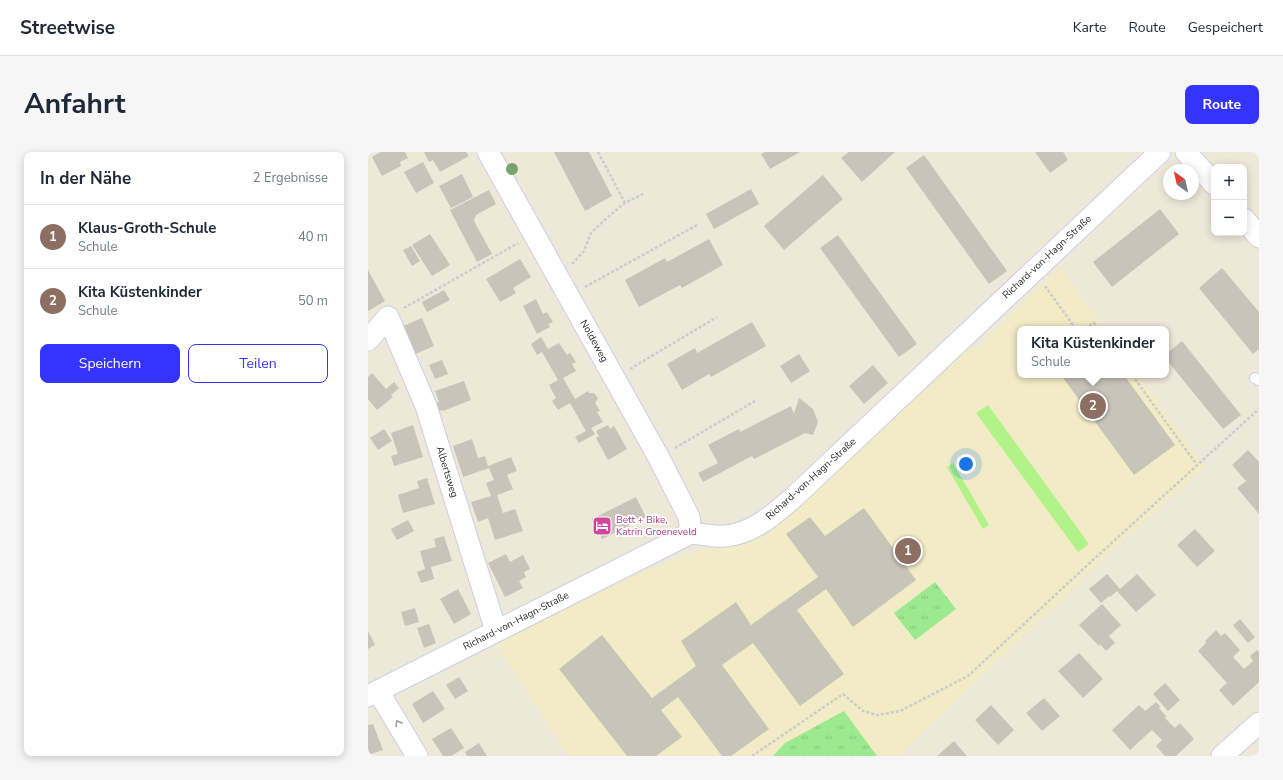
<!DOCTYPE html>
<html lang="de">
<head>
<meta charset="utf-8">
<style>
	:root { --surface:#fff; --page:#f6f6f7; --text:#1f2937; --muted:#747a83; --line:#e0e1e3; --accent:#3433ff }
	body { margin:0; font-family:"Nunito Sans",sans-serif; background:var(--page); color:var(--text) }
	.controls { position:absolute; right:12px; top:12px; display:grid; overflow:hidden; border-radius:8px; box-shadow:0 2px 10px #0003 }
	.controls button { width:36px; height:36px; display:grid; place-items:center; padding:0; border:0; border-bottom:1px solid var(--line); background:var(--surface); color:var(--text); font:20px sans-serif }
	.compass { position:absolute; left:795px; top:12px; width:36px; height:36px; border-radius:50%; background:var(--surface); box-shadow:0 2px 10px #0003; rotate:326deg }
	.you { position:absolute; left:598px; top:312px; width:14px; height:14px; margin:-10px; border:3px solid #fff; border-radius:50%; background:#1a73e8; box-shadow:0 0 0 6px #1a73e833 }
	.badge { display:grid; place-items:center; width:26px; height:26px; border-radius:50%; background:var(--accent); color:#fff; font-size:13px; font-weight:700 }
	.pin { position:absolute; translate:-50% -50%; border:2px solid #fff; box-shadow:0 1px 4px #0006 }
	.popup { position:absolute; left:649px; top:174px; width:152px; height:52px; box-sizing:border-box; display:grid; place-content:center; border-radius:8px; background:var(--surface); filter:drop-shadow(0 1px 3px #0005); font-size:13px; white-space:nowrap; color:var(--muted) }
	.popup b { font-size:15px; color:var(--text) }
	.popup::after { content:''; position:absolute; left:50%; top:100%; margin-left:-8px; border:8px solid transparent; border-top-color:var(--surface) }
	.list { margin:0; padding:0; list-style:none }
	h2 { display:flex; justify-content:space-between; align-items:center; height:52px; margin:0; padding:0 16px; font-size:17px }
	h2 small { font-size:13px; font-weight:400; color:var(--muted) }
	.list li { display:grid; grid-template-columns:26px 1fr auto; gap:12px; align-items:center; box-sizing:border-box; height:64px; padding:0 16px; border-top:1px solid var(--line) }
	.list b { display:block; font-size:15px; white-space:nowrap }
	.list p { margin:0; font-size:13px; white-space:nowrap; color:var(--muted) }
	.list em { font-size:13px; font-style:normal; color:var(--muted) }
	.actions { display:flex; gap:8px; padding:12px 16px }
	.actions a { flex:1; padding:9px 0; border:1px solid var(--accent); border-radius:8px; text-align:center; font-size:14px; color:var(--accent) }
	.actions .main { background:var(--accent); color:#fff }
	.map { position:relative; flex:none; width:891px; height:604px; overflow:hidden; border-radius:8px }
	header { display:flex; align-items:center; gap:24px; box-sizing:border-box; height:56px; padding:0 20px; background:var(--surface); border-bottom:1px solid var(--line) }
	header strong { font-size:19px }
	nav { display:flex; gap:22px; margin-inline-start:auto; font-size:14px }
	.intro { display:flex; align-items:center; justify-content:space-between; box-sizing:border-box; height:96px; padding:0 24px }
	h1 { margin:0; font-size:28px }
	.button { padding:10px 18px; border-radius:8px; background:var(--accent); color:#fff; font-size:14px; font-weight:700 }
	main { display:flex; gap:24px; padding:0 24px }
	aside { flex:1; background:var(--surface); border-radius:8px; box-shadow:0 2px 10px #0003 }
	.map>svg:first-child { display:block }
	.education { fill:#f1ebc6 }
	.park { fill:url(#park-tufts) }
	.pitch { fill:#b1f289 }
	.building { fill:#c8c4b8 }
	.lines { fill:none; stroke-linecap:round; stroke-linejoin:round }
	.service-casing { stroke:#cecee4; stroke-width:12 }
	.minor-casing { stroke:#cecee4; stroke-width:23 }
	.path { stroke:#ccc; stroke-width:2.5; stroke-dasharray:3 2; stroke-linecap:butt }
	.service { stroke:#fff; stroke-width:10 }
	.minor { stroke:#fff; stroke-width:21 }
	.tree { fill:#76a46b }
	.oneway { stroke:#9f9f9f }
	.labels { text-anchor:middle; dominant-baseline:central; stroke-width:3.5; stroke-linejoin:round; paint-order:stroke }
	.street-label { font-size:10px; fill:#292929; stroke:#fff }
	.hotel-label { font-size:10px; fill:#b23c85; stroke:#fff; text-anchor:start }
</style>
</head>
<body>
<header>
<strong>Streetwise</strong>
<nav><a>Karte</a><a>Route</a><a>Gespeichert</a></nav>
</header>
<div class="intro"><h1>Anfahrt</h1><a class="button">Route</a></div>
<main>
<aside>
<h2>In der Nähe<small>2 Ergebnisse</small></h2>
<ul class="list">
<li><span class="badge" style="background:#8d6e63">1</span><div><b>Klaus-Groth-Schule</b><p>Schule</p></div><em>40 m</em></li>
<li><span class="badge" style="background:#8d6e63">2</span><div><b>Kita Küstenkinder</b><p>Schule</p></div><em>50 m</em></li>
</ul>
<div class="actions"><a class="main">Speichern</a><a>Teilen</a></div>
</aside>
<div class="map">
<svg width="891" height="604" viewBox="0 0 891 604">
	<defs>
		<pattern id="park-tufts" width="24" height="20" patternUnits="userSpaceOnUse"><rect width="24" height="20" fill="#9ce98f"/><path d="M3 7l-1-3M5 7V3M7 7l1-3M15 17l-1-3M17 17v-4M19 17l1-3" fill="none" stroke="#86c87b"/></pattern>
	</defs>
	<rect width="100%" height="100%" fill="#ede8d8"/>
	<path class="education" d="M692,116L736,177H652V223H770L837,315L755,388L530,604H200L128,491L263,424L315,404L355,393L593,197L609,196Z"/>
	<path class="park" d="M567,430L588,457L547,488L526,461Z
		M476,559L509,604H405L417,591Z"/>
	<path class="pitch" d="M620,253L721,392L710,400L608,261Z
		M585,311L621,373L615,377L579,315Z"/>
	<path class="building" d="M13,0H37L40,6L32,10L33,14L14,24L4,5Z
		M56,0H98L101,4L72,20L65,8L61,10Z
		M186,0H221L244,44L217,59Z
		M397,0H432L402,17L393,2Z
		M481,0H527L494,30L473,6Z
		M667,0H695L700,8L682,21Z
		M556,3L639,119L621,132L538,16Z
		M55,10L66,31L48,41L36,20Z
		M94,22L105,45L83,56L71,34Z
		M455,23L475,47L416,98L396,74Z
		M383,37L391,52L346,77L338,62Z
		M121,38L128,52L108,63L106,69L124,102L109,110L82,58Z
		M792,57L811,82L744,135L725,110Z
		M62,82L82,113L64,124L44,93Z
		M470,83L549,192L531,205L452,96Z
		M341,87L355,113L314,136L312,133L271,155L257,128L297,106L299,110Z
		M43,94L52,109L44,114L35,98Z
		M152,107L163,125L145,136L148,141L132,150L118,127Z
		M854,116L891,160V197L885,202L831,136Z
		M0,118L17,149L0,159Z
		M76,138L82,148L59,160L54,150Z
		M168,147L175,162L179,160L185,170L180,172L182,175L169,182L155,154Z
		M54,166L66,194L45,203L33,175Z
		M384,170L398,194L343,225L341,222L314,238L299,212L327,196L329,201Z
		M173,185L180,197L191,191L199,203L202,201L208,210L204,212L208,219L195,226L207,247L220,239L221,241H226L230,246L227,251L232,259L229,260L235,270L223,276L227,282L211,291L207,285L218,279L202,251L190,258L184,249L188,246L181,233L190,228L174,200L169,203L163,192Z
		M814,189L873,263L855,277L798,207V202Z
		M431,202L442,219L423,231L412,214Z
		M74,208L80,222L67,227L61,213Z
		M505,213L520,231L496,252L481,234Z
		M4,221L18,237L26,230L31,236L23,243L25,245L9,258L0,247V225Z
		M693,223H756L807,293L766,323Z
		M96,229L103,248L75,259L74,258L70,259L67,251L71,250L67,239Z
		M431,246L445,257L450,270L445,283L437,281L386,307L384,304L335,330L330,321L350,311L340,293L371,277L372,280L423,254L426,262Z
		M45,273L55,305L26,314L23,304L30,302L23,281Z
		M240,273L242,277L246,274L259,297L240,308L228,286L231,284L228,279Z
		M16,277L24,289L10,298L2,286Z
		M104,287L110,306L117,304L120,314L143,305L149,319L139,323L145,337L129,343L135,361L147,357L155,379L127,388L120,366L110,370L103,350L123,344L118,331L126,328L121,316L95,325L85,294Z
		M880,298L891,310V362L869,336L878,329L864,313Z
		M59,326L67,352L35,361L30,343L51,336L49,329Z
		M268,345L278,365L234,387L224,367Z
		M496,356L548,428L485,475L458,437L429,458L476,522L432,554L385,491L354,513L401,577L363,604H354L310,545L293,558L314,585L288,604H259L191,517L234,483L284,546L328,514L313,489L368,450L383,473L450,425L418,382L442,365L457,384Z
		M40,368L46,379L29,388L23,377Z
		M827,377L847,399L829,415L809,393Z
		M76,384L84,409L63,415L66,427L53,431L49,420L57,417L52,399L68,395L66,387Z
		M138,402L142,410L155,403L162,417L156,420L158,425L151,429L155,436L137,445L120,411Z
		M739,422L752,437L769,422L788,443L768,460L749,439L742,445L741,444L733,451L721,437Z
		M90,437L103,462L86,472L72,447Z
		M734,452L753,473L741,484L747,491L738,499L732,492L731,494L711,473Z
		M47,456L51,470L37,474L33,460Z
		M872,467L887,485L880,491L865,473Z
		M61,472L68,491L56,496L49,476Z
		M848,478L853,484L857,481L872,498L865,505L876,517L885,509L882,504L889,498L891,500V530L865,554L851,538L859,531L830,499L838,491L837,489Z
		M0,479L7,493L0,497Z
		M711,501L735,527L715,546L690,519Z
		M91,525L100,539L87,547L78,533Z
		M797,531L812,548L800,559L785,542Z
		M65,539L77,557L55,571L44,552Z
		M676,546L692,564L674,579L658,561Z
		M788,550L792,554L791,556L798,564L797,566L807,576L812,571L826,587L808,604H797L788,594L794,588L784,578L762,598L744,578L771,553L777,559Z
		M623,553L646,578L630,593L607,568Z
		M5,572L15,598L0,603V573Z
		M83,576L96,596L83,604H75L64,587Z
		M586,589L599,604H569Z
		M111,591L119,604H99L97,600Z"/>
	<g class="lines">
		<defs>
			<path id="service" d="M887,226L891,228"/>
			<path id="minor" d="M120,0L291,306L321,365L323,381
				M818,0L846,32
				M876,67L891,85
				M0,188L20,165L58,254L128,479
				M10,539L49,604
				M0,544L323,381C334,382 346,385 357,384C385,382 406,362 426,345L792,0
				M854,604L891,571"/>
		</defs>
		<use href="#service" class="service-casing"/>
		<use href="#minor" class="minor-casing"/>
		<path class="path" d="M230,0L257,51
			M204,112L216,99L223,81L242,63L257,51L275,42
			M677,134L708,177
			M217,135L329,73
			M36,156L150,91
			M717,177L726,171L731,177
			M262,217L349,165
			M764,223L829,313
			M307,296L387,249
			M384,604L475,542L495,559L509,563L532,559L600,524L726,407L891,257"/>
		<use href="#service" class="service"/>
		<use href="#minor" class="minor"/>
	</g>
	<circle class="tree" cx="144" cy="17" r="6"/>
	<defs><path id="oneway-chevron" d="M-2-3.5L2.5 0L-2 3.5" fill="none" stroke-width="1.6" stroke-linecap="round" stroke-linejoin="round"/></defs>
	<use class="oneway" href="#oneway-chevron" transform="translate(30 571) rotate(-121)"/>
	<defs>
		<symbol id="hotel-square" viewBox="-11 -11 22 22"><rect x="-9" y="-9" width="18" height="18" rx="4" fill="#d1479c" stroke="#fff"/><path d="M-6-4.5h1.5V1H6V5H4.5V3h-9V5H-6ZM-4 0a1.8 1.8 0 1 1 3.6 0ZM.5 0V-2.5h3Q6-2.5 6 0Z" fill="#fff"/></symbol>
	</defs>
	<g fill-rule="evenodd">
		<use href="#hotel-square" x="223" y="363" width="22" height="22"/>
	</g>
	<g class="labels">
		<g class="street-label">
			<text transform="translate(679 105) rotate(-43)">Richard-von-Hagn-Straße</text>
			<text transform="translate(226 189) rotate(61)">Noldeweg</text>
			<text transform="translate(79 320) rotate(73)">Albertsweg</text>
			<text transform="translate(443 327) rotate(-42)">Richard-von-Hagn-Straße</text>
			<text transform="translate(148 469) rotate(-27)">Richard-von-Hagn-Straße</text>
		</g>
		<g class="hotel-label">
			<text x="248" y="368">Bett + Bike,<tspan x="248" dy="12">Katrin Groeneveld</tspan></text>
		</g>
	</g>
</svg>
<div class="controls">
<button>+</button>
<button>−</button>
</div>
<svg class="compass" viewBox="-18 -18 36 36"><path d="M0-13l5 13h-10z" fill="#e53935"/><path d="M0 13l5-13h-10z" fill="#747a83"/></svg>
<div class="you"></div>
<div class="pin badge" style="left:540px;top:399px;background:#8d6e63">1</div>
<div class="pin badge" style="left:725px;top:254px;background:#8d6e63">2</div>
<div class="popup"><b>Kita Küstenkinder</b>Schule</div>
</div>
</main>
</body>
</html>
